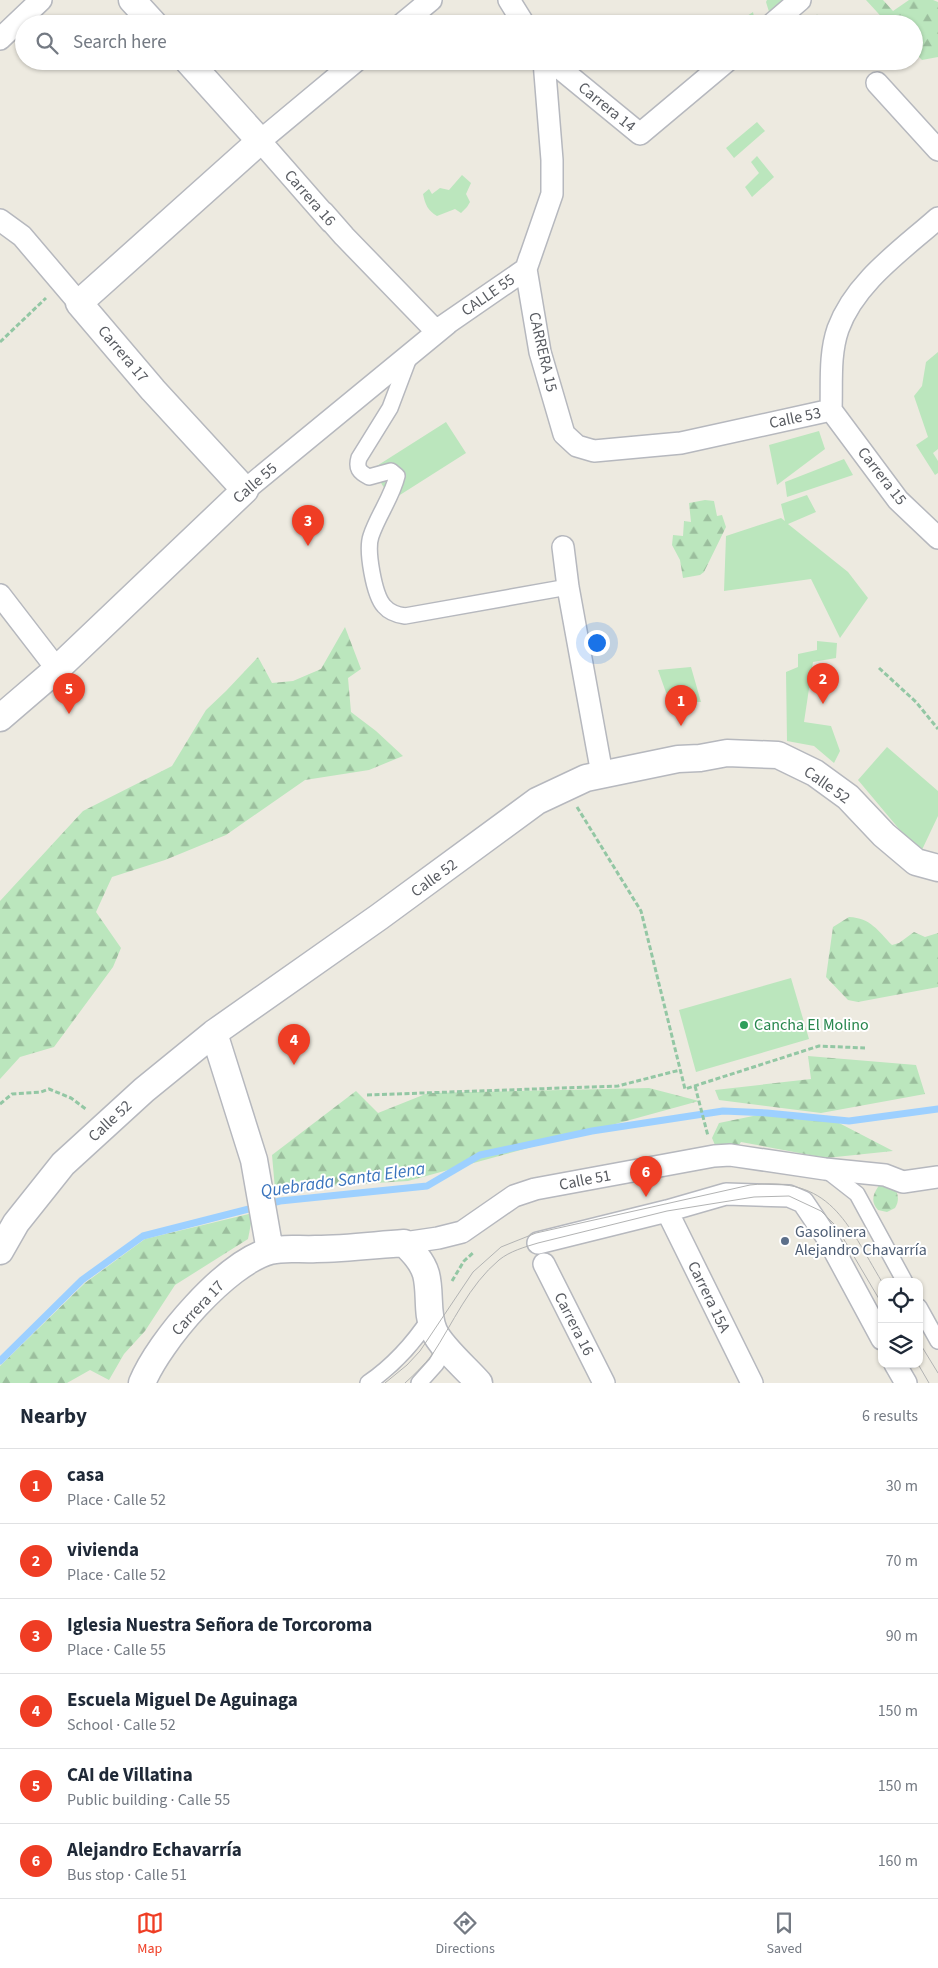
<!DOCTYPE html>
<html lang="en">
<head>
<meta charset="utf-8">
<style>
	:root { --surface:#fff; --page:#f2f2f3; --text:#1f2937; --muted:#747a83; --line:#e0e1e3; --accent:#ef3d24 }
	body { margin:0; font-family:"Source Sans 3",sans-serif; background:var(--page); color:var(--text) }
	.controls { position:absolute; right:15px; bottom:15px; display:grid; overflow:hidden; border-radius:10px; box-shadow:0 1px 4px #0004 }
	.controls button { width:45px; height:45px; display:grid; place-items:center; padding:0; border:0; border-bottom:1px solid var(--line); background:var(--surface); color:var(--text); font:25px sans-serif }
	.you { position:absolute; left:596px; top:642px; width:18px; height:18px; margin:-12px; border:4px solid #fff; border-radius:50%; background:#1a73e8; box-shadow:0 0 0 8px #1a73e833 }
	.badge { display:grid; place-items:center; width:32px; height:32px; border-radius:50%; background:var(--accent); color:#fff; font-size:16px; font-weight:700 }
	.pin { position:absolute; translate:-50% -41px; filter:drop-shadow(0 1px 2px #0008) }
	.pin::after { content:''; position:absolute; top:26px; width:18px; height:15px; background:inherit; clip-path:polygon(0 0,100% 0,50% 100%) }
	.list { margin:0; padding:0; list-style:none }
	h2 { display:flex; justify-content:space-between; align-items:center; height:65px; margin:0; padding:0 20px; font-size:21px }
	h2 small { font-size:16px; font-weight:400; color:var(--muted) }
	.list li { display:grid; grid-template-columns:32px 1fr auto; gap:15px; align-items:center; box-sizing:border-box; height:75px; padding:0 20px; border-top:1px solid var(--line) }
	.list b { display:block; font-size:19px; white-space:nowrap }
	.list p { margin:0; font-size:16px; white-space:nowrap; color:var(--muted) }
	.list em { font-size:16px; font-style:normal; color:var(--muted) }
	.icon { flex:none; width:28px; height:28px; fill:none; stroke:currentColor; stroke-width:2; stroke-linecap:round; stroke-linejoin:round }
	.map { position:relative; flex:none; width:938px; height:1383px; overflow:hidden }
	.search { position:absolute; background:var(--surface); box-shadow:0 1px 4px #0004; left:15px; right:15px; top:15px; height:55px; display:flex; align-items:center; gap:12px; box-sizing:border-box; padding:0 18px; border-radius:28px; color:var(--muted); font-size:19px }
	.sheet { height:515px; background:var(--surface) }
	nav { display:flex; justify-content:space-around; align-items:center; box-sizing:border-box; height:70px; border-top:1px solid var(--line); background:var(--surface); font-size:14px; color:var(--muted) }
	nav a { display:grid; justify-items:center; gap:2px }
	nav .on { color:var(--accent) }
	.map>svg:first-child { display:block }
	.green { fill:#bbe6bd }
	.forest { fill:url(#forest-firs) }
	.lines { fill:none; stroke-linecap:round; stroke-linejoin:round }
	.stream { stroke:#9dd0ff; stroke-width:7 }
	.pedestrian-casing { stroke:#b6b8be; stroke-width:18 }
	.minor-casing { stroke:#b6b8be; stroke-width:24 }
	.tertiary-casing { stroke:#b6b8be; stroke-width:29 }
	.path { stroke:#93c7a4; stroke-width:3; stroke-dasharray:5 2.5; stroke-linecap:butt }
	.pedestrian { stroke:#fff; stroke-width:15 }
	.minor { stroke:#fff; stroke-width:21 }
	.tertiary { stroke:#fff; stroke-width:26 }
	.tram { stroke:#b2b3b3; stroke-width:1 }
	.leisure-dot { fill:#2e9e5b; stroke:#fff; stroke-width:2 }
	.service-dot { fill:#5c6f8a; stroke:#fff; stroke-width:2 }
	.labels { text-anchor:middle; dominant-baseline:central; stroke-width:4; stroke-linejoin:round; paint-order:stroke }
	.street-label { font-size:16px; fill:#595c62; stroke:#fff }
	.leisure-label { font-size:16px; fill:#27864d; stroke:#fff; text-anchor:start }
	.service-label { font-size:16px; fill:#4e5e75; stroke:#fff; text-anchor:start }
	.water-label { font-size:18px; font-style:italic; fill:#3a74bd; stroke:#fff }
</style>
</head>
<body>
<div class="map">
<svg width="938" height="1383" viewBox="0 0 938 1383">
	<defs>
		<pattern id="forest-firs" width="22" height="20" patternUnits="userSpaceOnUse" patternTransform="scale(1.25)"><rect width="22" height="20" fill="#bbe6bd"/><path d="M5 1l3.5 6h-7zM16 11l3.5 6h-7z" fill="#9bbe9d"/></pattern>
	</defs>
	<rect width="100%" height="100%" fill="#edeae0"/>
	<path class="green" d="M767,0H791L770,15L766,2Z
		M753,12L754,17H762L771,22V24H742L744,18Z
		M757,122L765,131L734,158L726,148Z
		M757,156L774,177L752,197L745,187L759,173L751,162Z
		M462,175L471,183L466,194L470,202L467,207L461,213L455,209L437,216C428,211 425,204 423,194L429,189L432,194L440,188L449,190Z
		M938,352V449L933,453L938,461V473L935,475L916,445L928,437L914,396L922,386L926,362Z
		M446,422L466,453L392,500L372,469Z
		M819,431L825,449L777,485L769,445Z
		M844,459L853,475L787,497L785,482Z
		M807,495L816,512L788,524L848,572L868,598L840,638L811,579L724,591L726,536L781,518L785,521L781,504Z
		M817,641L837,643L836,658L813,662L804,722L831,726L840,751L834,763L814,746L787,741L786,672L798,667V654L817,650Z
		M691,667L701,702L669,701L658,670Z
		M887,747L938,791V816L920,854L858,780Z
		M791,978L809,1039L696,1072L679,1010Z"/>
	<path class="forest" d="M866,0H883L893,11L909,0H933L938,2V57L922,60L914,52V24H888Z
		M705,500L714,501L717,516L722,515L726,527L704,572L700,575L683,578L680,560L672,545L673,535L683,536L684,521L691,522L689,503Z
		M345,627L361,669L348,678L351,712L376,731L403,756L369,770L305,780L226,835L165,860L112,877L96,912L121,948L113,967L54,1047L20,1057L0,1079V901L83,811L172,766L206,710L226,691L258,657L272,683L293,681L321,669Z
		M849,917C871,918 878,931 892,945L899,943L914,932L925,937L938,933V987L858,1002L848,1000L826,977L833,927Z
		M808,1056L916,1065L925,1094L821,1113L719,1100L715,1090L811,1079Z
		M649,1088L699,1101L408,1181L275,1189L272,1155L356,1091L378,1113L428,1093Z
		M767,1113L839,1123L893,1151L826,1158L741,1142L735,1151L715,1145L712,1138L719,1123Z
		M885,1175C893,1185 903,1195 895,1208L887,1212L878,1210C866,1197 880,1187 885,1175Z
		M253,1213L248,1239L175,1285L145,1331L124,1354L109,1380L90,1370L67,1383H0V1366L85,1283L145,1239Z"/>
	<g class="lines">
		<path class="stream" d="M0,1361L82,1280L143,1236L280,1201L427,1186L480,1155L592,1131L723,1111L767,1113L849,1121L938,1109"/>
		<defs>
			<path id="pedestrian" d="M410,355L390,408L359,458C356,468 359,472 369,477L391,471L397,476C392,497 378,515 371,536C366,550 374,595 384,606C390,613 397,615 405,616L568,587
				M825,1169L857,1194L905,1282
				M919,1307L938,1341
				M368,1383C394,1365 413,1344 430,1318
				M419,1383L436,1364L446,1347"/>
			<path id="minor" d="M509,0L524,24
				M402,24L431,0
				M772,24L800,0
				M0,39L41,0
				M544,61L552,160V194L526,269L540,352L564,434L577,446L594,451L681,443L831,410
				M551,61L640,134L727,61
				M877,83L938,150
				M323,212L344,236L436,331L526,269L530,257
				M0,220L22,236L79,303
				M331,222L260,141L356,61
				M831,410C832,384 829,355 838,329C855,282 902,250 938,218
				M831,410L898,500L938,538
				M245,490L447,324
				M563,547L568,587L602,774
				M0,595L57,669
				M667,1211L752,1383
				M404,1243L438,1238L462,1232L514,1196L535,1189L714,1156L730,1155L825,1169L885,1175L903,1182L938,1177
				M538,1243L667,1211L726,1194L789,1196L803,1202L828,1239L882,1339
				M544,1264L604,1383
				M895,1364L906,1383"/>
			<path id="tertiary" d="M132,0L154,24
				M0,718L57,669L245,490L153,390L79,303L260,141L188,61
				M214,1033L254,1160L270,1251
				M0,1251L16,1223L63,1164L144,1090L214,1033L379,917L537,801L586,778L678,759L700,758L727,753L778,755L815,773L848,797L884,835L916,862L938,868
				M142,1383C159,1341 226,1263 270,1251C284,1247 301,1250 316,1249C345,1249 375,1245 404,1243C413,1252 422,1261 426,1274C431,1293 426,1313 434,1331C441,1347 467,1369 479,1383"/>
		</defs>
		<use href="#pedestrian" class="pedestrian-casing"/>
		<use href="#minor" class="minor-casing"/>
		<use href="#tertiary" class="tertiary-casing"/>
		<path class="path" d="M816,15L817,24
			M853,61L861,69
			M0,342L46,298
			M879,668L916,702L938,729
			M577,807L641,911L685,1089L819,1046L865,1048
			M695,1086L708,1136
			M367,1095L618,1086L680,1070
			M0,1104L12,1094L41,1092L49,1089L71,1098L87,1110
			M452,1281L464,1261L474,1252"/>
		<use href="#pedestrian" class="pedestrian"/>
		<use href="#minor" class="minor"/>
		<use href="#tertiary" class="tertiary"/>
		<path class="tram" d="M919,1342L938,1373
			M918,1364L929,1383
			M385,1383L407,1365L420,1351L473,1272L501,1247L536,1233L750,1185C831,1176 846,1222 882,1282
			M405,1383C415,1374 424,1365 432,1355C453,1323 469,1285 499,1260C510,1251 525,1247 538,1243L667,1211L754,1197L789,1196L821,1211L836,1226L882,1304"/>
	</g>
	<circle class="leisure-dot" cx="744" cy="1025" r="5"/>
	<circle class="service-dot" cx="785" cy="1241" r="5"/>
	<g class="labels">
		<g class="street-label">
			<text transform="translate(607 107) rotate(39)">Carrera 14</text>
			<text transform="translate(310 198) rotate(49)">Carrera 16</text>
			<text transform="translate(488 295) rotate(-35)">CALLE 55</text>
			<text transform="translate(543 352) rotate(77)">CARRERA 15</text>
			<text transform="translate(123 354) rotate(50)">Carrera 17</text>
			<text transform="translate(795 418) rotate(-12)">Calle 53</text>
			<text transform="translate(882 476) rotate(52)">Carrera 15</text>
			<text transform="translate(255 483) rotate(-41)">Calle 55</text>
			<text transform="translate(827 785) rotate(35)">Calle 52</text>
			<text transform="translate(434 878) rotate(-36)">Calle 52</text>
			<text transform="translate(110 1121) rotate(-43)">Calle 52</text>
			<text transform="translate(585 1180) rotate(-11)">Calle 51</text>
			<text transform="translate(709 1297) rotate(64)">Carrera 15A</text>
			<text transform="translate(198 1308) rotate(-47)">Carrera 17</text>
			<text transform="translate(574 1324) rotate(63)">Carrera 16</text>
		</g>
		<g class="leisure-label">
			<text x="754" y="1025">Cancha El Molino</text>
		</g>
		<g class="service-label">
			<text x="795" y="1232">Gasolinera<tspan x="795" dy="18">Alejandro Chavarría</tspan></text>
		</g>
		<g class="water-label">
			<text transform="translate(343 1180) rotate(-8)">Quebrada Santa Elena</text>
		</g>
	</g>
</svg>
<div class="controls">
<button><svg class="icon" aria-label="locate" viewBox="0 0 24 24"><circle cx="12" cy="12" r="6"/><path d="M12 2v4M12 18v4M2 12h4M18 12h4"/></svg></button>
<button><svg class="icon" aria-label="layers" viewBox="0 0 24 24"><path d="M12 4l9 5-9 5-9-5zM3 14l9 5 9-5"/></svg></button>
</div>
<div class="you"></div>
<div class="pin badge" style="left:681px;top:726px">1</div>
<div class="pin badge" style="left:823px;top:704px">2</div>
<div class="pin badge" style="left:308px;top:546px">3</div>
<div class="pin badge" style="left:294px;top:1065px">4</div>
<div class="pin badge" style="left:69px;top:714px">5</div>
<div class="pin badge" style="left:646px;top:1197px">6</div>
<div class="search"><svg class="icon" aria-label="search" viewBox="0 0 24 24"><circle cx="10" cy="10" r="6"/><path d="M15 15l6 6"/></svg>Search here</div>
</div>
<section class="sheet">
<h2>Nearby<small>6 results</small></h2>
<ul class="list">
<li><span class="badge">1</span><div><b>casa</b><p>Place · Calle 52</p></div><em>30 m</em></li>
<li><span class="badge">2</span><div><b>vivienda</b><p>Place · Calle 52</p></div><em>70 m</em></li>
<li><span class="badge">3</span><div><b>Iglesia Nuestra Señora de Torcoroma</b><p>Place · Calle 55</p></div><em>90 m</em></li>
<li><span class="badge">4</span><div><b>Escuela Miguel De Aguinaga</b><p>School · Calle 52</p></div><em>150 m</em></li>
<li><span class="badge">5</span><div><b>CAI de Villatina</b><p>Public building · Calle 55</p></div><em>150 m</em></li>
<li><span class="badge">6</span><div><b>Alejandro Echavarría</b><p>Bus stop · Calle 51</p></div><em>160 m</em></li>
</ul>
</section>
<nav>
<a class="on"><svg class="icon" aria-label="map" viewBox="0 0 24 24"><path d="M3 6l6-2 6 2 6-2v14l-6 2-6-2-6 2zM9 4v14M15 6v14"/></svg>Map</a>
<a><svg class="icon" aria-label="directions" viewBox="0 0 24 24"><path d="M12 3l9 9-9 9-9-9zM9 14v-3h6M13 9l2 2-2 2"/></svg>Directions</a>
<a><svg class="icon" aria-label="saved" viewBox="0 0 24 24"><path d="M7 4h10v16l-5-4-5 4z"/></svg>Saved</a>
</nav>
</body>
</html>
